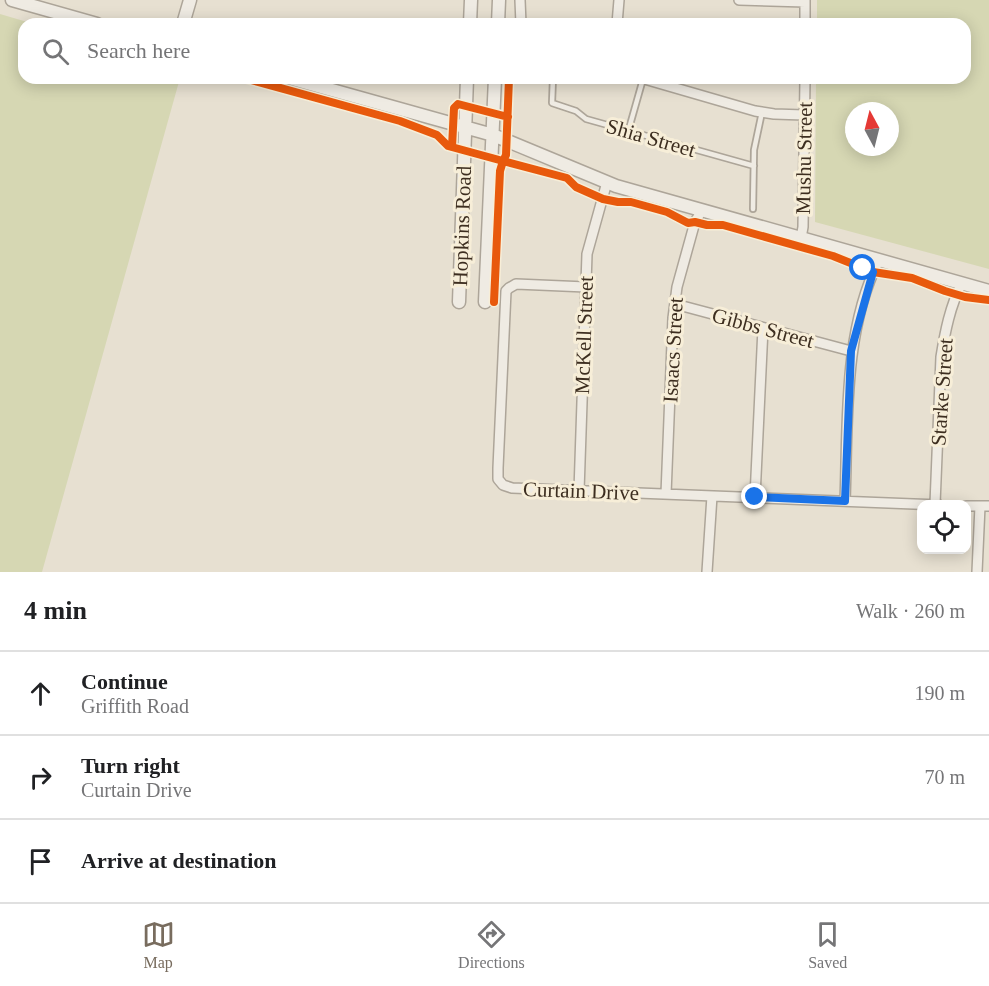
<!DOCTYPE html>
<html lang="en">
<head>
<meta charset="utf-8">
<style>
	:root { --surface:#fff; --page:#f6f6f6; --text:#202124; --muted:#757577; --line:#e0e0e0; --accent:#786c5e }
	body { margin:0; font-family:Georgia,serif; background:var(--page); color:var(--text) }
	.controls { position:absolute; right:18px; bottom:18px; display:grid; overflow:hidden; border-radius:12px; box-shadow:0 3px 15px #0003 }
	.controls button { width:54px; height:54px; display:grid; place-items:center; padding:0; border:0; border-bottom:2px solid var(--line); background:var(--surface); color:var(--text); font:30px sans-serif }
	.compass { position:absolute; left:845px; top:102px; width:54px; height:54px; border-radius:50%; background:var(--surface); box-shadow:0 3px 15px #0003; rotate:353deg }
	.stop { position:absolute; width:18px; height:18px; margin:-14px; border:4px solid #1a73e8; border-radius:50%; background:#fff }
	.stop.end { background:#1a73e8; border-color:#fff; box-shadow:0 2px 6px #0008 }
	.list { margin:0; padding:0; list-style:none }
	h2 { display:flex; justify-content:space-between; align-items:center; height:78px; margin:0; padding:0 24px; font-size:26px }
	h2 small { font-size:20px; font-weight:400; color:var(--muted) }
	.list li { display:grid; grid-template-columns:39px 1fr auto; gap:18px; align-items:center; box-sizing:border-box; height:84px; padding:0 24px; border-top:2px solid var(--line) }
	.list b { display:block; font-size:22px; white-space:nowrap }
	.list p { margin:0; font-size:20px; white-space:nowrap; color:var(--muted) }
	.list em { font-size:20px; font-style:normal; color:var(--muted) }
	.icon { flex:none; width:33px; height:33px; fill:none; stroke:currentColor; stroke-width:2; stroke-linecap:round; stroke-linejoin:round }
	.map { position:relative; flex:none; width:989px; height:572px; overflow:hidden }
	.search { position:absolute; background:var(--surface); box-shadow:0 3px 15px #0003; left:18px; right:18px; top:18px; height:66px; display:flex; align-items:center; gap:15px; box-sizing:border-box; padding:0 21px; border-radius:18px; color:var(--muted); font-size:22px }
	.sheet { height:330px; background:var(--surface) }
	nav { display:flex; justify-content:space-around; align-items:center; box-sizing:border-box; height:84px; border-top:2px solid var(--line); background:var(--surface); font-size:16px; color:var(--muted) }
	nav a { display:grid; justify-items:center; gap:3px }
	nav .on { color:var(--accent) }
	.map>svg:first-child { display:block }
	.green { fill:#d6d7b3; fill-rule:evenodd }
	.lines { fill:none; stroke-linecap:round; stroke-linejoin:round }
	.service-casing { stroke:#ada599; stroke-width:8 }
	.minor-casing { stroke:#ada599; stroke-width:12 }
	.tertiary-casing { stroke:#ada599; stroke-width:15 }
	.service { stroke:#efebe3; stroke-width:4.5 }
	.minor { stroke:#efebe3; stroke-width:9 }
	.tertiary { stroke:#efebe3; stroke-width:12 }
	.cycleway-casing { stroke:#f7eed8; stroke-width:11 }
	.cycleway { stroke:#e8590c; stroke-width:8 }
	.route { stroke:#1a73e8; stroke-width:8 }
	.labels { text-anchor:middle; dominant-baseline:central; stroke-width:6; stroke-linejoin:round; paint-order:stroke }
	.street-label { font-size:21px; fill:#3d2e20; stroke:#f7eed8 }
</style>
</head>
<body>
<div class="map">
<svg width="989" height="572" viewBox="0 0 989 572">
	<rect width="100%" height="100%" fill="#e7e0d1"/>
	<path class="green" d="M817,0H989V269L815,222L816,78H965V24H817ZM854,111H890V147H854Z
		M0,14L34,24H24V78H180L42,572H0Z"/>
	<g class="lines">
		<defs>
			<path id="service" d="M553,78L552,103L576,111L586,119L754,166
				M628,132L643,79
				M753,209L754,150L762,112"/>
			<path id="minor" d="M520,0L521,24
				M739,0L805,2
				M805,0V24
				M617,24L619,0
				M641,78L755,111L774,114L804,115
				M801,238L803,227L805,78
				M586,287L516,284L509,288L506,291L498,468V479L503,485L512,488L939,505
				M675,304L851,351
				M579,491L587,254L607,182
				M666,494L673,318L677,287L695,222L702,210
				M755,497L763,328
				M845,501C848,423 843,331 879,260
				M935,504L941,357C945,332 950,306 962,283
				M966,506H989
				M707,572L712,496
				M977,572L980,506"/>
			<path id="tertiary" d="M12,0L97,24
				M183,24L190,0
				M470,24L471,0
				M498,24L499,0
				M289,78L493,135L616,186L989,291
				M459,302L467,78
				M485,302L495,78"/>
		</defs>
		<use href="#service" class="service-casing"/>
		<use href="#minor" class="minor-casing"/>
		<use href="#tertiary" class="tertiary-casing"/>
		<use href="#service" class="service"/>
		<use href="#minor" class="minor"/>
		<use href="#tertiary" class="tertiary"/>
		<defs>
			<path id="cycleway" d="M244,78L400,121L437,135L448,146L503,161L506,155L509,78
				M452,147L454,108L458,104L508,117
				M494,302L500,171L503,161L567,178L576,187L603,199L618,202H631L667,212L688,223L695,222L707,225H723L833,256L873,272L912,278L945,291L965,297L989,300"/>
		</defs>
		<use href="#cycleway" class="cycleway-casing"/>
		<use href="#cycleway" class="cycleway"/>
	</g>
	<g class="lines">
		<path class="route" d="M755,497L845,501L851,351L873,272L863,268"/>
	</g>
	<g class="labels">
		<g class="street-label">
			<text transform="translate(651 138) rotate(16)">Shia Street</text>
			<text transform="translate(804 158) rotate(-89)">Mushu Street</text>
			<text transform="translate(462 226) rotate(-88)">Hopkins Road</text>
			<text transform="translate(763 328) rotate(15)">Gibbs Street</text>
			<text transform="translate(584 335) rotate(-88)">McKell Street</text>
			<text transform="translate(673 350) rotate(-87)">Isaacs Street</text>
			<text transform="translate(942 392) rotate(-86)">Starke Street</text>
			<text transform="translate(581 491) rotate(2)">Curtain Drive</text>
		</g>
	</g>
</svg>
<div class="controls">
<button><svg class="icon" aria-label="locate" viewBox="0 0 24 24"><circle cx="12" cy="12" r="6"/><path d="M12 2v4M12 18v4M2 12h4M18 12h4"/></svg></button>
</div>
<svg class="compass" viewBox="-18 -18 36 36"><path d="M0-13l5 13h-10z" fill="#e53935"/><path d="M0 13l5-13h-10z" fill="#757577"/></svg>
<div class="stop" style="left:863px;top:268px"></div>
<div class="stop end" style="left:755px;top:497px"></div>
<div class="search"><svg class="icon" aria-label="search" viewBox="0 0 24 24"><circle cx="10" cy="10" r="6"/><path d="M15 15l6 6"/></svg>Search here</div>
</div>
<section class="sheet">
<h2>4 min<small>Walk · 260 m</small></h2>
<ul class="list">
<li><svg class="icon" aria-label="ahead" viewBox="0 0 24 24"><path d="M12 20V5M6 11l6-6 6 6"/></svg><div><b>Continue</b><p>Griffith Road</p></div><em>190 m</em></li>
<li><svg class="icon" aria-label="right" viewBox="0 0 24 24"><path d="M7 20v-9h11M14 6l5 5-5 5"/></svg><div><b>Turn right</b><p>Curtain Drive</p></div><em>70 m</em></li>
<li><svg class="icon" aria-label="arrive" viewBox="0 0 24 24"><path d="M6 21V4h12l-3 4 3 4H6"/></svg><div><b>Arrive at destination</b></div></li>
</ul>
</section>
<nav>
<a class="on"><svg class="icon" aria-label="map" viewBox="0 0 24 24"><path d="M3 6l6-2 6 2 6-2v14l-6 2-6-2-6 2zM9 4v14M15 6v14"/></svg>Map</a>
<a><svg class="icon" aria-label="directions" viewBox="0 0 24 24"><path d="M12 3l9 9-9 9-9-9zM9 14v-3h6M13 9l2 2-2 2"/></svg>Directions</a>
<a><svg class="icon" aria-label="saved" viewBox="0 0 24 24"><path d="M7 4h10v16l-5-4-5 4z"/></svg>Saved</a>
</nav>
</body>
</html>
